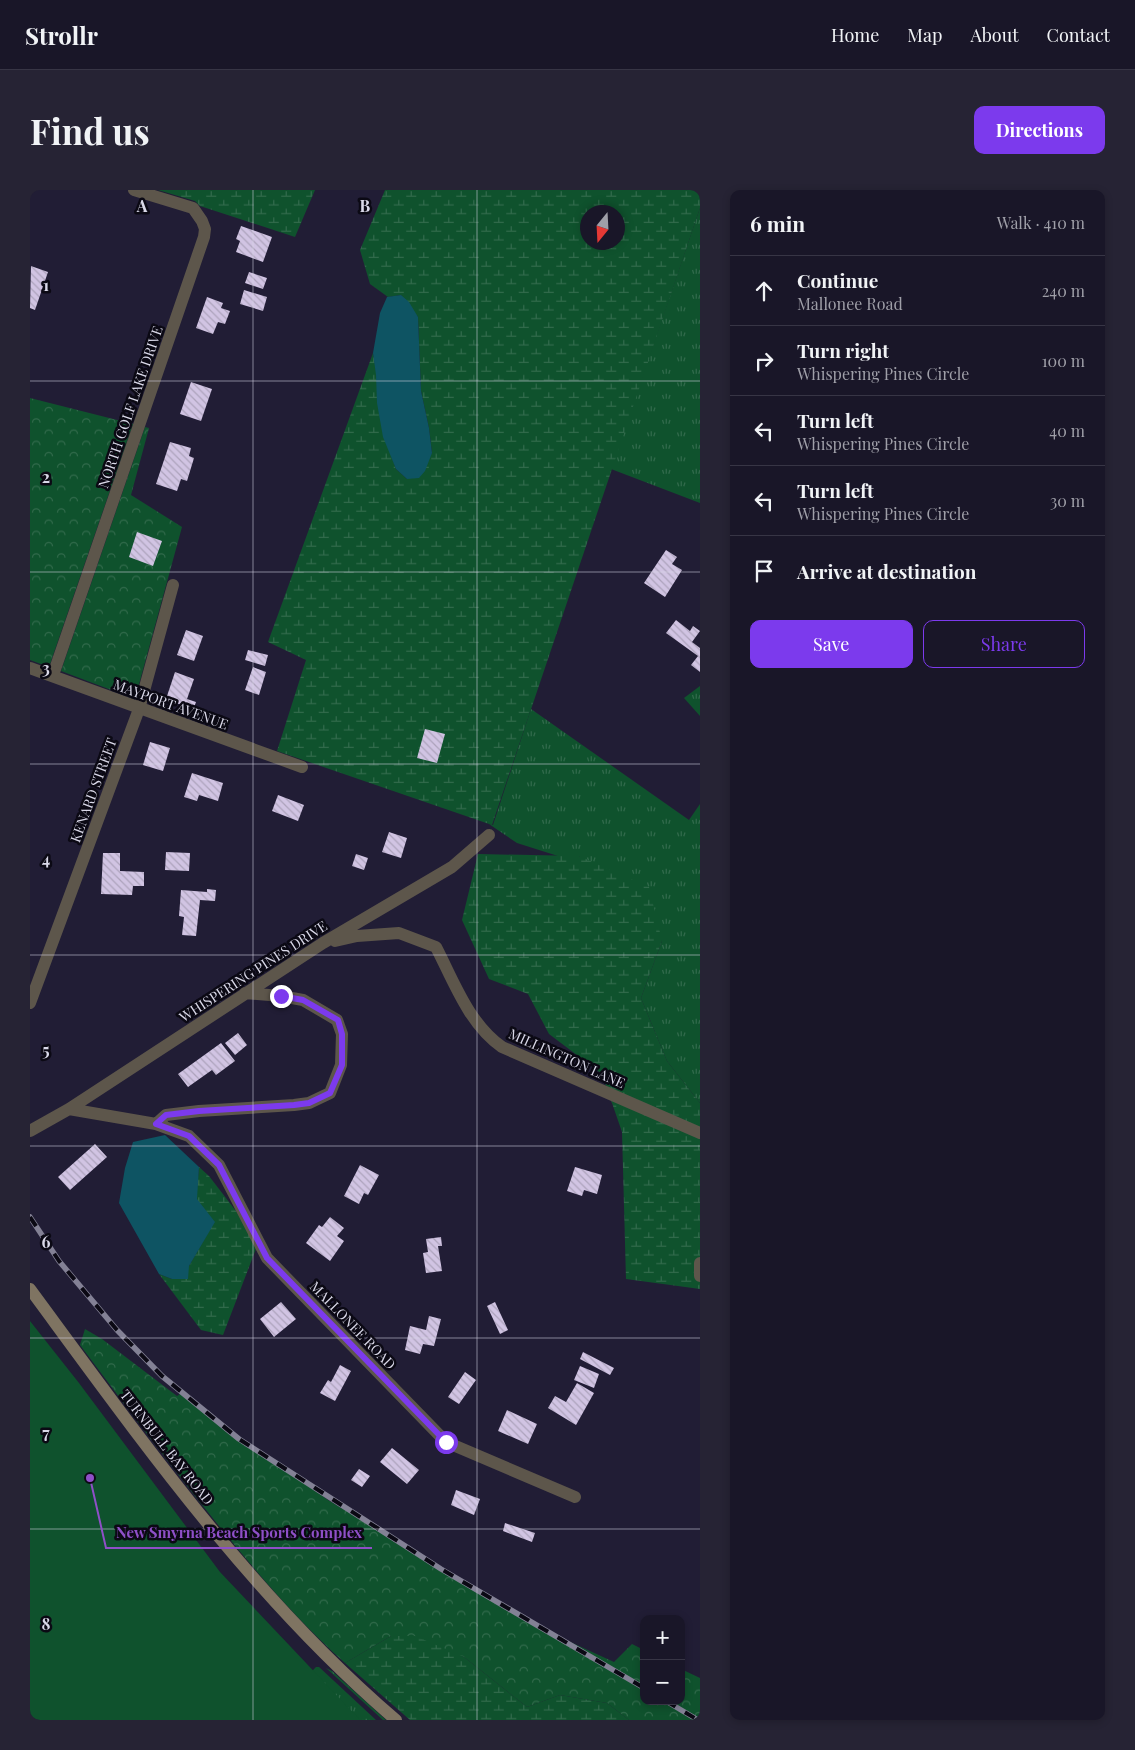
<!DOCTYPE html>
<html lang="en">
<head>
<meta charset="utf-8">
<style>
	:root { --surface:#191628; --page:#262334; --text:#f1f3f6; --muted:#9f9fa8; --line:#373545; --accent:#7c3aed }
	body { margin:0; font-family:"Playfair Display",serif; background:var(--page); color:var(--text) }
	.controls { position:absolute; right:15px; bottom:15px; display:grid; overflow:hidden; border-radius:10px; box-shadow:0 2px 8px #0003 }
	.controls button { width:45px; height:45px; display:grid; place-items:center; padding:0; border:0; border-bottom:1px solid var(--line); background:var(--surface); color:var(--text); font:25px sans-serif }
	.compass { position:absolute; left:550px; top:15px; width:45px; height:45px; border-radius:50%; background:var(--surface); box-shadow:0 2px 8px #0003; rotate:198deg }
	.stop { position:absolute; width:15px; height:15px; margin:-11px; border:4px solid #7c3aed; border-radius:50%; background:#fff }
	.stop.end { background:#7c3aed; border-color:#fff; box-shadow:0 1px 5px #0008 }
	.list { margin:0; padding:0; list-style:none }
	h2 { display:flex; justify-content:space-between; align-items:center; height:65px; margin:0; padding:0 20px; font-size:21px }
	h2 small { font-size:16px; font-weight:400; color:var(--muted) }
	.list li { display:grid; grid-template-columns:32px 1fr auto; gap:15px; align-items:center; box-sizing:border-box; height:70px; padding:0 20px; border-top:1px solid var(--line) }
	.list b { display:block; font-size:19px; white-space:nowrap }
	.list p { margin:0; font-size:16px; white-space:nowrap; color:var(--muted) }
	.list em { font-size:16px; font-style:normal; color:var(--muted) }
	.actions { display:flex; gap:10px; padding:15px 20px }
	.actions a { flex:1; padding:11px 0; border:1px solid var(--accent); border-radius:10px; text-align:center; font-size:18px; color:var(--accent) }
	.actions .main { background:var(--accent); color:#fff }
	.icon { flex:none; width:28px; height:28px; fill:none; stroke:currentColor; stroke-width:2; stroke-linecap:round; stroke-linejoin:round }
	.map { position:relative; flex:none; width:670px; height:1530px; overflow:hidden; border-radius:10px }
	header { display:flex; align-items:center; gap:30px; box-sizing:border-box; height:70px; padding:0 25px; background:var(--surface); border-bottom:1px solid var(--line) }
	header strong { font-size:24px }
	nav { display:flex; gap:28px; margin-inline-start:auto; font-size:18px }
	.intro { display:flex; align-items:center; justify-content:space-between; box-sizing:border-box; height:120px; padding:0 30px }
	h1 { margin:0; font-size:35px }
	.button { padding:12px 22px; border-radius:10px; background:var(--accent); color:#fff; font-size:18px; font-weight:700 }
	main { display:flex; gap:30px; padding:0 30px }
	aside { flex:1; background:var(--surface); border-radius:10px; box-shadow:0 2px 8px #0003 }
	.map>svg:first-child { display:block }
	.grass { fill:url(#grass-tufts) }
	.forest { fill:url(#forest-crowns) }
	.wetland { fill:url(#wetland-marsh); fill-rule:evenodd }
	.garden { fill:#0f522d }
	.water { fill:#0e5463 }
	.building { fill:url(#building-back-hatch) }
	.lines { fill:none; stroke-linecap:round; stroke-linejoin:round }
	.street { stroke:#5d564b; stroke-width:12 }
	.secondary { stroke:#7f7462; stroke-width:12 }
	.rail-casing { stroke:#838195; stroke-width:5.5 }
	.rail { stroke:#0b0914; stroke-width:4; stroke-dasharray:11; stroke-linecap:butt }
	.route { stroke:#7c3aed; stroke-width:6 }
	.grid { fill:none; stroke:#dad9e9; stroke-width:1; stroke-opacity:0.55 }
	.labels { text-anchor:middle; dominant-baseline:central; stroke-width:5; stroke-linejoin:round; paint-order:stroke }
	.street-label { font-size:14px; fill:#dad9e9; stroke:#0b0914 }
	.grid-label { font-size:16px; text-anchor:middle; font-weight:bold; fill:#dad9e9; stroke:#0b0914; stroke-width:5; stroke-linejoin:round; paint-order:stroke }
	.leader { fill:none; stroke:#8e4fc7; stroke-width:2 }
	.callout-dot { fill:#8e4fc7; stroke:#0b0914; stroke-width:2 }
	.callout-label { font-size:15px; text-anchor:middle; font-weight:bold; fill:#8e4fc7; stroke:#0b0914; stroke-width:5; stroke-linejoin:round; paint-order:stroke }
</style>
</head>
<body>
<header>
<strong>Strollr</strong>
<nav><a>Home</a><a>Map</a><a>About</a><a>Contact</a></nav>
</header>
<div class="intro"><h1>Find us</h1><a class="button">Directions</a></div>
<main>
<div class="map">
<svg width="670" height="1530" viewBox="0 0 670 1530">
	<defs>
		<pattern id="grass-tufts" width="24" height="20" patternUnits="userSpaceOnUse" patternTransform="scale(1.25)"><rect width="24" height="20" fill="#0f522d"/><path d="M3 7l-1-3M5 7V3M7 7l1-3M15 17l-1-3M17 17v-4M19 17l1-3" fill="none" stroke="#316a4b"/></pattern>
		<pattern id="forest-crowns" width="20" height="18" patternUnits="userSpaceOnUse" patternTransform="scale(1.25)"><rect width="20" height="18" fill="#0f522d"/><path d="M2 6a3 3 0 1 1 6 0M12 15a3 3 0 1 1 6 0" fill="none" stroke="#316a4b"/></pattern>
		<pattern id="wetland-marsh" width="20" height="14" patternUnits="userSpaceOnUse" patternTransform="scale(1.25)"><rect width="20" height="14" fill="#0f522d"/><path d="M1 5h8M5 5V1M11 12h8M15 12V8" fill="none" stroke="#316a4b"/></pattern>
		<pattern id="building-back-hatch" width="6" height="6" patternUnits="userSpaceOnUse" patternTransform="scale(1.25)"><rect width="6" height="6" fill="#d1c4e3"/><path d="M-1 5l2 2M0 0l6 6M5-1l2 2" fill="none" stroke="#ada3bc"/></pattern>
	</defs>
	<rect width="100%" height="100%" fill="#211d35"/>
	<path class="grass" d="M670,18V313L581,279Z
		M670,496V526L654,508Z
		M501,519L659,630L670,614V913L637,871L611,808L632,751L549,666H528L487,653L459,634L463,635Z
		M286,1477H289L346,1530H300L271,1493Z
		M296,1478L302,1481L356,1530H353Z"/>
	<path class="forest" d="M0,208L103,234L19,477L0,470Z
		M115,237L119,238L101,305L152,337L105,509L31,481Z
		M55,1139L72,1149L147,1206L150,1204L298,1310L525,1445L584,1472L602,1454L614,1460V1511H651V1479L670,1488V1530H599L577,1513L530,1505L497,1517L434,1467L361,1446L315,1473C259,1423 212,1365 165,1306C126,1256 88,1206 50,1155Z"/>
	<path class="wetland" d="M128,0H285L265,47L170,16L165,11Z
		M355,0H670V18L462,635L247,561L276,470L238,452L343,163L361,265L366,279L377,289L402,263L399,238L391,201L388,127L371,105L358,107L340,94L330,60ZM558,22H588V52H558Z
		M448,664L549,666L619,697L632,751L611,808L637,871L670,913V1099L596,1089L592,942L572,884L519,844L498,804L459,789L432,730Z
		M169,977L179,986L229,1051L193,1145L171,1140L129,1084L142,1089L159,1076L184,1032L166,1009Z
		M361,1446H385L434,1467L497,1517L530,1505L577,1513L599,1530H380L315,1473Z"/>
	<path class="garden" d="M0,1131L49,1193L190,1382L330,1530H0Z"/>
	<path class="water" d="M371,105L379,112L388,127L391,201L399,238L402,263L395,281L389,288L377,289L366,279L353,247L347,213L346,185L343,163L350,123L357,107Z
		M135,945L169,977L167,1009L185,1032L159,1076L158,1089H142L129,1084L89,1013L95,978L103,952Z"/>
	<path class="building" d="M211,36L242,47L233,72L206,62L210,51L206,49Z
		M1,76L18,82L5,120L0,118Z
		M219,82L237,88L233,99L215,93Z
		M214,100L237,107L233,121L210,114Z
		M177,107L193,113L191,118L200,121L195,134L188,132L183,144L166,138Z
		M161,192L182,199L171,231L150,224Z
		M140,252L161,258L159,266L164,268L157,291L151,289L147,301L126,294Z
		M107,342L132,351L123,376L99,367Z
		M636,360L647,367L642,374L652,380L635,407L614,393Z
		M646,430L660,441L663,436L670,441L662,452L670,458V482L661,475L668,466L636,443Z
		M156,440L173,446L164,471L147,465Z
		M218,460L238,465L235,476L215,470Z
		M223,477L236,482L229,505L215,500Z
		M145,482L164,489L157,509L166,512L161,526L152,522L154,516L136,509Z
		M395,539L415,544L407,573L387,568Z
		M120,552L140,558L133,581L113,575Z
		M162,583L193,593L188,611L169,605L167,611L154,607Z
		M248,605L274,615L268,631L242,621Z
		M359,642L377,648L371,668L352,662Z
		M136,662L160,663L159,681L135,680Z
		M73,663H90V681L114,682V696H103L102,705L71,704Z
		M326,664L338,668L334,680L322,676Z
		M177,699L186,700L185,711L170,710L166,746L152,745L154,727L149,726L151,700L177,702Z
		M208,843L217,855L205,865L195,853Z
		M191,853L205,871L186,885L182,880L158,897L148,884Z
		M65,954L77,967L40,1000L28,987Z
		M330,975L349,985L338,1005L334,1003L329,1014L314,1006Z
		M545,977L572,985L567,1004L554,1000L552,1006L537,1001Z
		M300,1027L314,1038L307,1046L314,1051L300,1071L276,1053L289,1035L292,1037Z
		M411,1047L412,1056H408L412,1081L396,1083L393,1063L398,1062L396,1049Z
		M251,1112L266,1129L244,1147L230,1129Z
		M465,1112L478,1140L470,1144L457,1116Z
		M399,1126L411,1129L404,1156L393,1154L390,1164L375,1160L380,1136L396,1140Z
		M553,1162L584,1178L580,1185L550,1169Z
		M310,1175L321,1181L305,1211L290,1203L298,1190L301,1192Z
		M550,1176L569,1184L564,1198L544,1190Z
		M435,1182L446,1190L429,1214L418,1207Z
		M547,1193L564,1203L546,1235L518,1218L525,1206L536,1212Z
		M477,1220L507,1234L498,1254L468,1241Z
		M362,1258L389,1280L377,1294L350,1272Z
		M329,1279L340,1286L332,1297L321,1290Z
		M426,1300L450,1309L444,1325L421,1315Z
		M475,1333L505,1343L502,1352L473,1341Z"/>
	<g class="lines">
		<path class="street" d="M0,478L272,577
			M23,485L174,47L175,39L172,31L163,18L104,0
			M305,751L327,746L369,743L406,757C424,792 439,834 472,857L670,943
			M0,813L109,519L143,395
			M39,919L126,934L159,946L189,975L237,1068L416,1252L545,1307
			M126,934L136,925L169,921L264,915L279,913L300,903L311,875L312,844L307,830L273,810L251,806L215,803
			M0,941L39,919L293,753L422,677L459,645
			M670,1073V1086"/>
		<path class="secondary" d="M0,1099C112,1251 222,1407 366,1530"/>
		<defs>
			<path id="rail" d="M0,1027L29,1071L87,1140L132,1186L209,1249L411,1379L614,1498
				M636,1511L668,1530"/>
		</defs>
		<use href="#rail" class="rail-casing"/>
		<use href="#rail" class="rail"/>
	</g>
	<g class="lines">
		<path class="route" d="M251,806L273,810L308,830L312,844V875L300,903L279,913L264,915L169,921L136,925L126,934L159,946L189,975L237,1068L416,1252"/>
	</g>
	<path class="grid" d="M223,0V1530M447,0V1530M0,191H670M0,382H670M0,574H670M0,765H670M0,956H670M0,1148H670M0,1339H670"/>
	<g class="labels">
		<g class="street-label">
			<text transform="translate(100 217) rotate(-71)">NORTH GOLF LAKE DRIVE</text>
			<text transform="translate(141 514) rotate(20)">MAYPORT AVENUE</text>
			<text transform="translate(63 600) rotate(-70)">KENARD STREET</text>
			<text transform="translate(223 781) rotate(-33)">WHISPERING PINES DRIVE</text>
			<text transform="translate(537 868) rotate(24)">MILLINGTON LANE</text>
			<text transform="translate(323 1135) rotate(46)">MALLONEE ROAD</text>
			<text transform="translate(137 1257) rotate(52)">TURNBULL BAY ROAD</text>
		</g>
	</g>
	<g class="grid-label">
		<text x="112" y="22">A</text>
		<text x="335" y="22">B</text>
		<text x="16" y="101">1</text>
		<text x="16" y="293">2</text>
		<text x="16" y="484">3</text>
		<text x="16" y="675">4</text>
		<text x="16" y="866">5</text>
		<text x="16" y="1058">6</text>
		<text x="16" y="1249">7</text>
		<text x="16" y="1440">8</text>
	</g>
	<path class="leader" d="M60 1288L76 1358H342"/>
	<circle class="callout-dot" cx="60" cy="1288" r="5"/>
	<g class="callout-label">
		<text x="209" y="1348">New Smyrna Beach Sports Complex</text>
	</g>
</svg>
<div class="controls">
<button>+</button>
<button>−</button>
</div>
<svg class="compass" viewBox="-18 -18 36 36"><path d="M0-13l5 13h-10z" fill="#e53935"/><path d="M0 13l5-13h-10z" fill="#9f9fa8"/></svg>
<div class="stop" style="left:416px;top:1252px"></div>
<div class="stop end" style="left:251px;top:806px"></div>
</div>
<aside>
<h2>6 min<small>Walk · 410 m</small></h2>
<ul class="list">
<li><svg class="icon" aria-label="ahead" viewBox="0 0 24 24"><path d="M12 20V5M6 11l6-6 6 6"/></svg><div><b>Continue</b><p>Mallonee Road</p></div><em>240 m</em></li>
<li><svg class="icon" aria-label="right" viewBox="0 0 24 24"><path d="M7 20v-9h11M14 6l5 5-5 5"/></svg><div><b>Turn right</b><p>Whispering Pines Circle</p></div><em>100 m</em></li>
<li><svg class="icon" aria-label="left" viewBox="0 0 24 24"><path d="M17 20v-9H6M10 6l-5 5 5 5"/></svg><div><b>Turn left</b><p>Whispering Pines Circle</p></div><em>40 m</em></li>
<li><svg class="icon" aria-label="left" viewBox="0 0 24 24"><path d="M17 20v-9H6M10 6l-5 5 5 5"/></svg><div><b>Turn left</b><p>Whispering Pines Circle</p></div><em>30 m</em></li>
<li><svg class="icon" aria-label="arrive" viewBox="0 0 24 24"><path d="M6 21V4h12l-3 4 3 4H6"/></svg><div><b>Arrive at destination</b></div></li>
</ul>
<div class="actions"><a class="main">Save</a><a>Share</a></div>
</aside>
</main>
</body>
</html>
